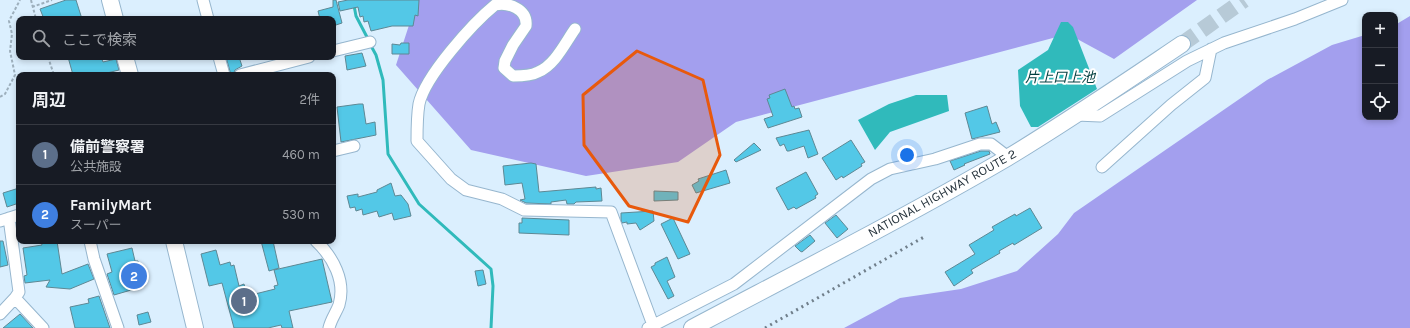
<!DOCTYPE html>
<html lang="ja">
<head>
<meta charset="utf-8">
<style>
	:root { --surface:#171b24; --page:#20242c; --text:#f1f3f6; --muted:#9ea1a6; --line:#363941; --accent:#0b8043 }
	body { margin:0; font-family:Karla,"Noto Sans JP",sans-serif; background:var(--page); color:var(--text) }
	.controls { position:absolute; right:12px; top:12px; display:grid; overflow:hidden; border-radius:8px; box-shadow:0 2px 6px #0003 }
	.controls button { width:36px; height:36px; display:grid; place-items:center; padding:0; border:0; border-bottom:1px solid var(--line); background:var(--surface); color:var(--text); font:20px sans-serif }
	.you { position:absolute; left:907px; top:155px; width:14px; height:14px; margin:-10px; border:3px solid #fff; border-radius:50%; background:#1a73e8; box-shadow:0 0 0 6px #1a73e833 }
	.badge { display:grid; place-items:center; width:26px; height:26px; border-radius:50%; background:var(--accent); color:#fff; font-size:13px; font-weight:700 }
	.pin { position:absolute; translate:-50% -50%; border:2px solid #fff; box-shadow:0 1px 4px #0006 }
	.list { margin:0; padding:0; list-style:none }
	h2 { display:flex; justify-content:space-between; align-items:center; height:52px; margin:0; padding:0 16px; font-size:17px }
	h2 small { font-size:13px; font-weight:400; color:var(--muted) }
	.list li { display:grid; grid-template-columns:26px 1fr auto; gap:12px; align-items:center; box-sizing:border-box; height:60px; padding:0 16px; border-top:1px solid var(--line) }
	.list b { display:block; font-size:15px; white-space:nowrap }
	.list p { margin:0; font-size:13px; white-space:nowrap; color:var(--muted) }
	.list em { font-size:13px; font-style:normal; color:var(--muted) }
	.icon { flex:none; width:22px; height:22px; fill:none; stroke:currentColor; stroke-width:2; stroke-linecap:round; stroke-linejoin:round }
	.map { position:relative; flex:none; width:1410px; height:328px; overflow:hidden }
	.search { position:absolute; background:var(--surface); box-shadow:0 2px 6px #0003; left:16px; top:16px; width:320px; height:44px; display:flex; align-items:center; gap:10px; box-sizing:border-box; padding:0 14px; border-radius:8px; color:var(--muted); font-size:15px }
	.panel { position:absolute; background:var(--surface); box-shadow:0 2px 6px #0003; left:16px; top:72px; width:320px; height:172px; border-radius:8px }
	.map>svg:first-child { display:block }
	.forest { fill:#a39fee }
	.water { fill:#30babb }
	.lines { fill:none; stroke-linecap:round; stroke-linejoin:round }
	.stream { stroke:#30babb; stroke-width:3 }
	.building { fill:#53c8e7; stroke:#5e8894 }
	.highway-tunnel { stroke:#b7cad7; stroke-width:16; stroke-dasharray:16 8; stroke-linecap:butt }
	.minor-casing { stroke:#96b6ce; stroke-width:13 }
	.highway-casing { stroke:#96b6ce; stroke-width:18 }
	.path { stroke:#9dafbc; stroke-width:2; stroke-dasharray:3 2; stroke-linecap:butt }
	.minor { stroke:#fff; stroke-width:11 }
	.highway { stroke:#fff; stroke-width:16 }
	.rail { stroke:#707f8b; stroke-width:3; stroke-dasharray:2 4; stroke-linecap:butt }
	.marked { fill:#e8590c; fill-opacity:0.2; stroke:#e8590c; stroke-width:3; stroke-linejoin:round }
	.labels { text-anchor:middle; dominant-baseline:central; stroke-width:4; stroke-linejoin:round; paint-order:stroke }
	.street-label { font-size:13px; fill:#27343d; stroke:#fff }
	.water-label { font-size:14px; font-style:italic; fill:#003e3f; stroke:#fff }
</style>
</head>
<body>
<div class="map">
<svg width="1410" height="328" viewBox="0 0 1410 328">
	<rect width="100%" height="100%" fill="#dbeffe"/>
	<path class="forest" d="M411,0H1197L1114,59L1068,34L736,122L678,162L586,176L471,150L396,65L412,16Z
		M1410,16V328H844L900,298L961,289L1017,271L1058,234L1074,213L1267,80L1332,45L1365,35V117H1395V25Z"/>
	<path class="water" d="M1061,22H1068L1073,27L1097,89L1038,127H1031L1020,106L1018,70L1048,50Z
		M916,95H947L949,111L890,132L875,150L858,120L889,104Z"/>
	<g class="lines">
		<path class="stream" d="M353,0L356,16L368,39
			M370,44L376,55L383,80L388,154L419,204L491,269L493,286L491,328"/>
	</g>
	<path class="building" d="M66,0H76L82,19H44L40,9Z
		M333,0H336L342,23L333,26V19H320L318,11L333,7Z
		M348,0H419L418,16L415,15L413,26H392L371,31L368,21L364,22L363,16L360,17L358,7L340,11L338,2Z
		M401,43H409V54H392V44L400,45Z
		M362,53L366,66L347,70L345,56Z
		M68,57H101L103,62L116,59L119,70L99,75H73Z
		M226,57H239L242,66L235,70L233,75H231Z
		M785,89L792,107L794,106L795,109L799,108L802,117L768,128L764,119L773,116L767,99L770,98L769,95Z
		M359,104H363L366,124L375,122L376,135L341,142L337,107Z
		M987,106L992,124L996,122L1000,132L972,139L965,113Z
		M809,130L818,154L808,158L804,146L789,151H787L784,144L780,146L776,138Z
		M851,140L865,162L861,164L862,166L843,178L842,176L836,180L822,158Z
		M754,143L761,150L736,162L734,160Z
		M981,151H989L990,154L964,164L965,165L954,170L950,161Z
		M531,163L536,164L539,192L596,187V189L601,188L602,201L576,202L574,204H567L566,200L551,202V204L526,203L520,200L525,199L522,183L505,185L503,166Z
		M726,170L730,183L696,193L692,185L699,181L698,179Z
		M806,172L818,194L815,196L816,198L796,209L794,207L788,210L776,188Z
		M391,183L395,196L401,195L408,204L411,216L394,220L392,213L379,217L377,211L363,215L362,209L356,211L355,207L350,208L347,196L358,194V197L377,192V190Z
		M19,188V203L7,207L3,193Z
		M654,191L678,192V200L654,201Z
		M1030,208L1042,228L1014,245L1013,243L999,251L1000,253L971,270L973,273L954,286L945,272L975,254L969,245L994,230L992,227L1015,214L1016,216Z
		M653,211L654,221L640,230L636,223L627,224V222L622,223L621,220V213Z
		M836,215L848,229L837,238L825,223Z
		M522,218L569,220V235L519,233V223H522Z
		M673,218L690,254L678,259L661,224Z
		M810,235L815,241L802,252L800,251L795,246Z
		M0,241H3L8,265L0,267Z
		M41,241H57L62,274L88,264L94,279L70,289L46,287L50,280L25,283L24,276L27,275L23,248L42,245Z
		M261,241H273L279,268L269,271Z
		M132,248L135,261H138L145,286L114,295L107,274L112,272L107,254Z
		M216,250L220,265L230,262L231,266L234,265L239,286L244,284L247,296L275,289L274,286L278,285L274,270L322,259L332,302L289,311L293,328H282L281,325L268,328H234L222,283L209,286L201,254Z
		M667,257L675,277L667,281L674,296L668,299L651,267L655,265V263Z
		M483,270L486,284L478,286L475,271Z
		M99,296L110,328H75L70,307L89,303L88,299Z
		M148,312L151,322L139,325L137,315Z
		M20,314L33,328H3Z"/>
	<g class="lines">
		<path class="highway-tunnel" d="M1182,44L1244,0"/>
		<defs>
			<path id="minor" d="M203,0L208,19
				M575,29C565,43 555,65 538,72C531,76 521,76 513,76L504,68L505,61L513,45L526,26C528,9 508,2 495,5C473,23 425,76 419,104C417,116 417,129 417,141L451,179L466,190L502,199L524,210L611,212L653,325
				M333,51L370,42
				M219,57L224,75
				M240,75L309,57
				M1076,115L1100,116L1187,61L1224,43L1295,19L1342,0
				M333,151L354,146
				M1102,167L1171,105L1205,78L1211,49
				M9,218L19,292L15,298L43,328
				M0,221L19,215
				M90,241L94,259L118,328
				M316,241C333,257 346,281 339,305C336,313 331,319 329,328
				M0,314L15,298
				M648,328L734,284L871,179L890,169L935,159L980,144H991L1008,157"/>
			<path id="highway" d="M110,0L115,19
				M125,57L130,75
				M174,241L195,328
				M692,328C798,272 904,218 1007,158C1067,122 1124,83 1182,44"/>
		</defs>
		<use href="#minor" class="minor-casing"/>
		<use href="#highway" class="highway-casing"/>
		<path class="path" d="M31,0L36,19
			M32,7L52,0
			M48,57L54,75
			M0,97L5,94L15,75L10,51L12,34L9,21L20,0"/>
		<use href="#minor" class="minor"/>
		<use href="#highway" class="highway"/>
		<path class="rail" d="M765,328L924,237"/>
	</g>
	<path class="marked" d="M637,51L703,80L720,155L688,222L629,206L584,145L583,95Z"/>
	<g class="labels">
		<g class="street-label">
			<text transform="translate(942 193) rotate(-29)">NATIONAL HIGHWAY ROUTE 2</text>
		</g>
		<g class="water-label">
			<text x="1060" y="77">片上口上池</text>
		</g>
	</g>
</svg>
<div class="controls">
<button>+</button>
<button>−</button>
<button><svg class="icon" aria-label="locate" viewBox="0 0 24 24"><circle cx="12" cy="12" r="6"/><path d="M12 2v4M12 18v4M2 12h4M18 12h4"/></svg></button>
</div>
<div class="you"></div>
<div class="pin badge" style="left:244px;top:301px;background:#5c6f8a">1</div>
<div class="pin badge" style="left:134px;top:276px;background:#3f7fe0">2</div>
<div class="search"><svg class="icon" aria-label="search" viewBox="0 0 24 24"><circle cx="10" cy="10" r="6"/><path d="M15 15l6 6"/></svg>ここで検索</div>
<section class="panel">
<h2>周辺<small>2件</small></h2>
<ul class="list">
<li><span class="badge" style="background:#5c6f8a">1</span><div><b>備前警察署</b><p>公共施設</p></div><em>460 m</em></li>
<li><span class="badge" style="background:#3f7fe0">2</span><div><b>FamilyMart</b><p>スーパー</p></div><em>530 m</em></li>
</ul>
</section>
</div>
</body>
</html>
